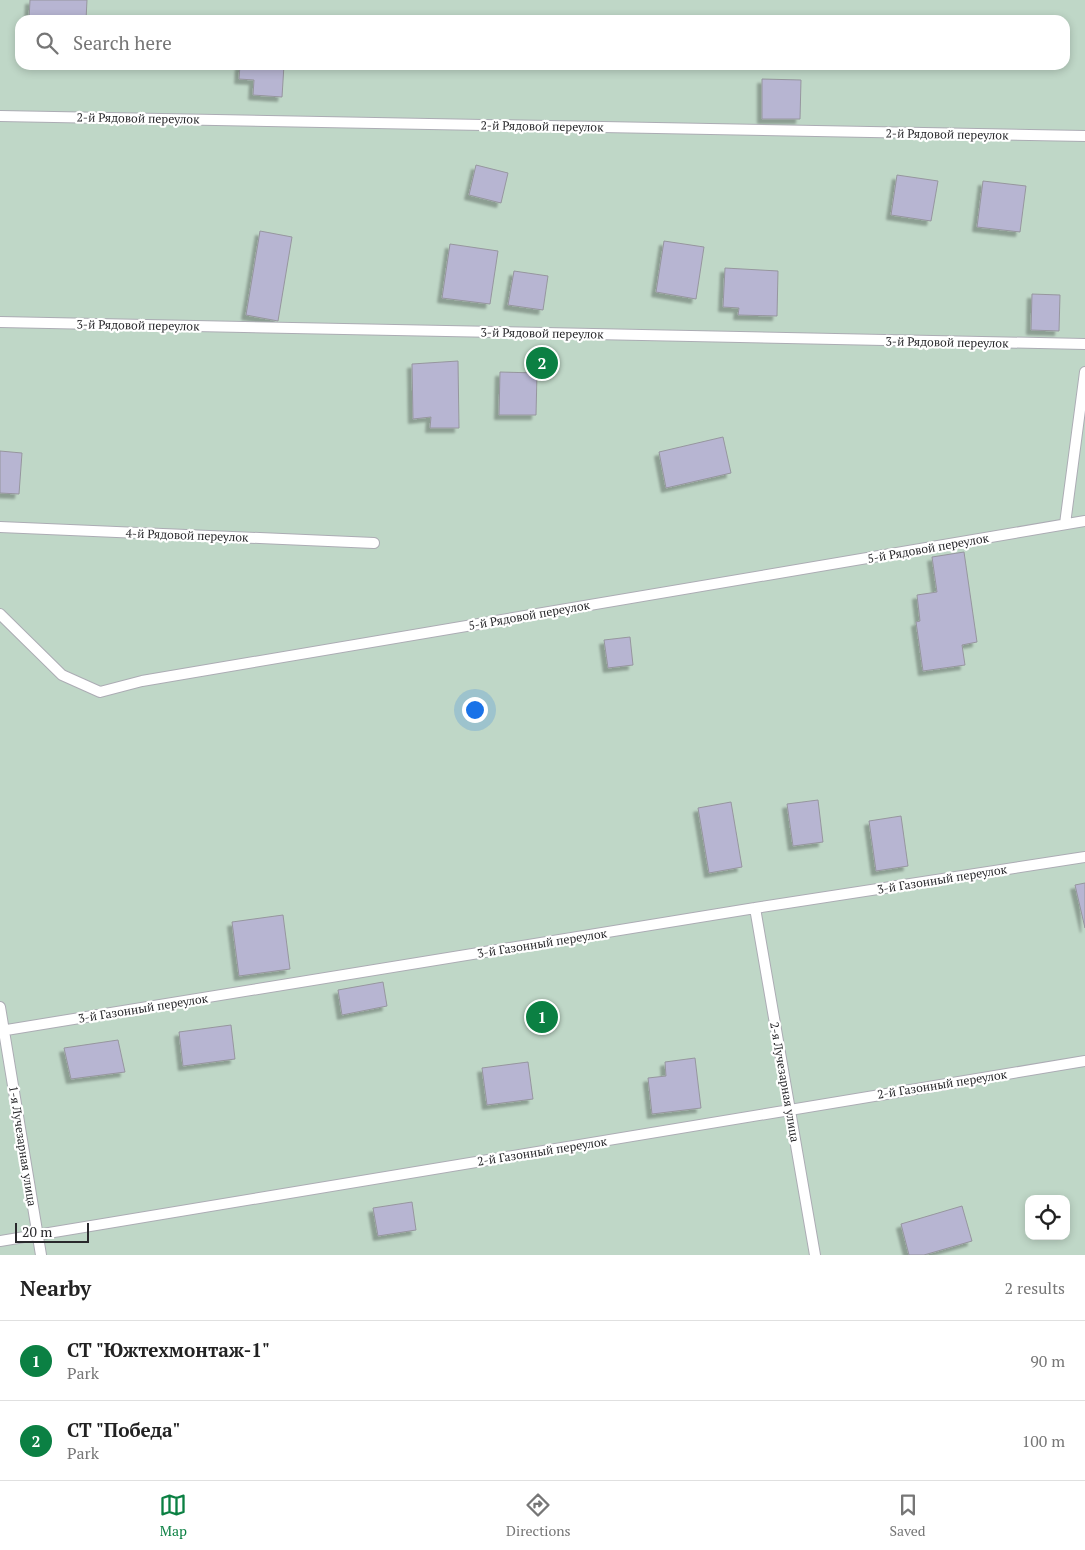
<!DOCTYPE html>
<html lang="en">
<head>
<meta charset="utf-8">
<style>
	:root { --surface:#fff; --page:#f2f2f2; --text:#222; --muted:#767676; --line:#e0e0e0; --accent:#0b8043 }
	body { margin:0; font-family:"PT Serif",serif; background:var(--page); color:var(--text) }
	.controls { position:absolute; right:15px; bottom:15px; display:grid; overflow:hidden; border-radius:10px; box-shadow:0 2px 8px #0003 }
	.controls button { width:45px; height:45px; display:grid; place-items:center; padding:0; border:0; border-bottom:1px solid var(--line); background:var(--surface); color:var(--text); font:25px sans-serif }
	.scale { position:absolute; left:15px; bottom:12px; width:74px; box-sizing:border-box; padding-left:5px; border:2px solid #29292c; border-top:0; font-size:14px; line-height:18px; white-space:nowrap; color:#29292c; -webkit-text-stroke:4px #fff; paint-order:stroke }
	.you { position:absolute; left:474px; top:709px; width:18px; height:18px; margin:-12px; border:4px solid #fff; border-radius:50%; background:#1a73e8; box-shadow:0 0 0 8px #1a73e833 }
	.badge { display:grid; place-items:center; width:32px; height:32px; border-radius:50%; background:var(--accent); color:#fff; font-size:16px; font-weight:700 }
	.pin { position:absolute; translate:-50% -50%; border:2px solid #fff; box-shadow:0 1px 5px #0006 }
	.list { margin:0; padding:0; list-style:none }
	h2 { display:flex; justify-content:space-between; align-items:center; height:65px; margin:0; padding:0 20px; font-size:21px }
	h2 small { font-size:16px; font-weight:400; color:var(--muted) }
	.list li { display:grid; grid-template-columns:32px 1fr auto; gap:15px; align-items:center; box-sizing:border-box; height:80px; padding:0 20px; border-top:1px solid var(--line) }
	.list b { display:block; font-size:19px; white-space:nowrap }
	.list p { margin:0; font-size:16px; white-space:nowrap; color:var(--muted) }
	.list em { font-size:16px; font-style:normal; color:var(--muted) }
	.icon { flex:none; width:28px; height:28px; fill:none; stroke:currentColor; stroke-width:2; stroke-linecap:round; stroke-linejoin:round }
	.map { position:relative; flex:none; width:1085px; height:1255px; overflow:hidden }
	.search { position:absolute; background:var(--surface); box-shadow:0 2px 8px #0003; left:15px; right:15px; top:15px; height:55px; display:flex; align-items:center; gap:12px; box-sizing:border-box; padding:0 18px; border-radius:15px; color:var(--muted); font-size:19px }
	.sheet { height:225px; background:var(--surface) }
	nav { display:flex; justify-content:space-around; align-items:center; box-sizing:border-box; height:70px; border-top:1px solid var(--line); background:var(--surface); font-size:14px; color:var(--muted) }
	nav a { display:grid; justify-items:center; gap:2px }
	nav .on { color:var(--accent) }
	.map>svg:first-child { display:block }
	.green { fill:#bfd7c7; fill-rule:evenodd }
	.building { fill:#b7b5d2; stroke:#96969e; filter:url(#shadow) }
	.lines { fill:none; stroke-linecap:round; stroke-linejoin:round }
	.service-casing { stroke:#acacb4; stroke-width:12 }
	.service { stroke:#fff; stroke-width:10 }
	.labels { text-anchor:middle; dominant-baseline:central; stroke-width:4.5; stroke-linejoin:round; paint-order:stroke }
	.street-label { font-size:12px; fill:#29292c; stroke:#fff }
</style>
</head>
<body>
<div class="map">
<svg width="1085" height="1255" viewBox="0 0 1085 1255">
	<defs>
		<filter id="shadow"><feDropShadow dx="-4.5" dy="4.5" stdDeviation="1" flood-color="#0004"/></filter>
	</defs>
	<rect width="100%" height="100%" fill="#e2e2eb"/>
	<path class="green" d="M0,0H1085V1255H0ZM20,20H1065V65H20ZM1029,1199H1066V1236H1029Z"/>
	<path class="building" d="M30,0H87L86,20H29Z
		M240,65H284L282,97L253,95L254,80L239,79Z
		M762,79L801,80L800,119H762Z
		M476,165L508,173L501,203L469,195Z
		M897,175L938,181L931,221L891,215Z
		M983,181L1026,186L1020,232L977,227Z
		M260,231L292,237L278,321L246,315Z
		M664,241L704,247L696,299L656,292Z
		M450,244L498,251L490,304L442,298Z
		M725,268L778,271L777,316L738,315L739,308L723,307Z
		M514,271L548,276L543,310L508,305Z
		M1032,294L1060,295L1059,331L1031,330Z
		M458,361L459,428H430L431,417L413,419L412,364Z
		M500,372L537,373L536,415H499Z
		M723,437L731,473L666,488L659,452Z
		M0,451L22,453L19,494L0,493Z
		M964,552L977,642L962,645L965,665L923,671L916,622L920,621L917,595L937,592L932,557Z
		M630,637L633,665L608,668L604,640Z
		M818,800L823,842L793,846L787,804Z
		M731,802L742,867L709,873L698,808Z
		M901,816L908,866L876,871L869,821Z
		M1085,883V928L1075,885Z
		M283,915L290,969L239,976L232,922Z
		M383,982L387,1006L342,1015L338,990Z
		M231,1025L235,1059L183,1066L179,1032Z
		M118,1040L125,1072L71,1079L64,1048Z
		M695,1058L701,1108L652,1114L648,1078L666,1076L665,1062Z
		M528,1062L533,1099L487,1105L482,1068Z
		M412,1202L416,1230L378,1236L373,1208Z
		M962,1206L972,1241L924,1255H909L901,1224Z"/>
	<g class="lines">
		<defs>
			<path id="service" d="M0,116L1085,136
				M0,322L1085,344
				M1065,524L1085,372
				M0,527L374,543
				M0,614L62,675L100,692L142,681L1085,521
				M755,908L815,1255
				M0,1007L41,1255
				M0,1031L755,908L1085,857
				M0,1241L1085,1061"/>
		</defs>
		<use href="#service" class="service-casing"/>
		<use href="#service" class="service"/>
	</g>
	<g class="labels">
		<g class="street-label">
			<text transform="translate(138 118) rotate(1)">2-й Рядовой переулок</text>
			<text transform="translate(542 126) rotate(1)">2-й Рядовой переулок</text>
			<text transform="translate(947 134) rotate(1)">2-й Рядовой переулок</text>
			<text transform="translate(138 325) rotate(1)">3-й Рядовой переулок</text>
			<text transform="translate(542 333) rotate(1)">3-й Рядовой переулок</text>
			<text transform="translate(947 342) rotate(1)">3-й Рядовой переулок</text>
			<text transform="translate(187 535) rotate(2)">4-й Рядовой переулок</text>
			<text transform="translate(928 548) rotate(-10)">5-й Рядовой переулок</text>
			<text transform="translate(529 615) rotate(-10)">5-й Рядовой переулок</text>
			<text transform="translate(942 879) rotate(-9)">3-й Газонный переулок</text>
			<text transform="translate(542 943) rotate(-9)">3-й Газонный переулок</text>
			<text transform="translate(143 1008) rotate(-9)">3-й Газонный переулок</text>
			<text transform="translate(785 1082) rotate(80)">2-я Лучезарная улица</text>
			<text transform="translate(942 1084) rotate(-9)">2-й Газонный переулок</text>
			<text transform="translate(23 1146) rotate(81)">1-я Лучезарная улица</text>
			<text transform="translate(542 1151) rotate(-9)">2-й Газонный переулок</text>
		</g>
	</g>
</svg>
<div class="controls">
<button><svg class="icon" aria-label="locate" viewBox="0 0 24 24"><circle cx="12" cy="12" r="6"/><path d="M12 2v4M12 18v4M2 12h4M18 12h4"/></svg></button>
</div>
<div class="scale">20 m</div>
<div class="you"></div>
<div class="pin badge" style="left:542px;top:1017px">1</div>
<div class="pin badge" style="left:542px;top:363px">2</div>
<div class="search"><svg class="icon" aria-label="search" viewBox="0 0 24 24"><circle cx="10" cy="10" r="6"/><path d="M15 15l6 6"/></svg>Search here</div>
</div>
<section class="sheet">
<h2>Nearby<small>2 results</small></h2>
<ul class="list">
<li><span class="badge">1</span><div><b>СТ &quot;Южтехмонтаж-1&quot;</b><p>Park</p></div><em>90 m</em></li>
<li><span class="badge">2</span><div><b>СТ &quot;Победа&quot;</b><p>Park</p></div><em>100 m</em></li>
</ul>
</section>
<nav>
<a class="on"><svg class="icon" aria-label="map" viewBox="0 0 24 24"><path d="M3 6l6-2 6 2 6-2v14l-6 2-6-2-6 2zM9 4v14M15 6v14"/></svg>Map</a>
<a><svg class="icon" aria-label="directions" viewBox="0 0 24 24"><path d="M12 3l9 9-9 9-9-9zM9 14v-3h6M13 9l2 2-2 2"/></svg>Directions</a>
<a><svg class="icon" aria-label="saved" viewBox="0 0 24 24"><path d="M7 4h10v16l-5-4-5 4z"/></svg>Saved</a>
</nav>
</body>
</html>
